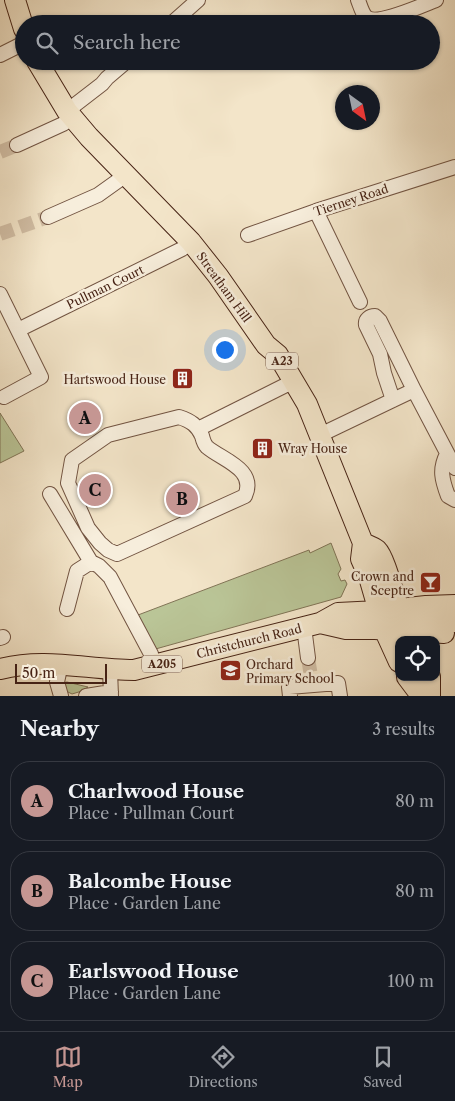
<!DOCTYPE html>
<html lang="en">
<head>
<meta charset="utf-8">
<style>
	:root { --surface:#171b24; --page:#20242c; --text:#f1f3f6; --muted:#9ea1a6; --line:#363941; --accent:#c59692 }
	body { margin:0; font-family:"Libre Caslon Text",serif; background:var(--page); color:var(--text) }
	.controls { position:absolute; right:15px; bottom:15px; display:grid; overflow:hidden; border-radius:10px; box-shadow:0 1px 4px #0004 }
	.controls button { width:45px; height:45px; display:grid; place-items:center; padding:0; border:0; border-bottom:1px solid var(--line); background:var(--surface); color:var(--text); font:25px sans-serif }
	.compass { position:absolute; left:335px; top:85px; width:45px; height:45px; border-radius:50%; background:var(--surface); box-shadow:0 1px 4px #0004; rotate:147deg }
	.scale { position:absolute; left:15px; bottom:12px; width:92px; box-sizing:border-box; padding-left:5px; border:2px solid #472315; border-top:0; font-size:14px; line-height:18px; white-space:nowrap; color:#472315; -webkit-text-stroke:4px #f7eedc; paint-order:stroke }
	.you { position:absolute; left:224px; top:349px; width:18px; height:18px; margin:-12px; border:4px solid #fff; border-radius:50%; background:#1a73e8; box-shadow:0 0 0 8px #1a73e833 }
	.badge { display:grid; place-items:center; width:32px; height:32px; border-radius:50%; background:var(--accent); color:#111; font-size:16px; font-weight:700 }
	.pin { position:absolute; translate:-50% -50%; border:2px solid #fff; box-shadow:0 1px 5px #0006 }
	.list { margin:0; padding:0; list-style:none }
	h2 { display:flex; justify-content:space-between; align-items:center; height:65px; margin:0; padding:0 20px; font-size:21px }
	h2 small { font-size:16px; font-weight:400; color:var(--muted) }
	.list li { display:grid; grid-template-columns:32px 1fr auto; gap:15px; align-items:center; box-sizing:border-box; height:80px; margin:0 10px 10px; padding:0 10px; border:1px solid var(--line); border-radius:20px }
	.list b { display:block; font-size:19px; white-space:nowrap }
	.list p { margin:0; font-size:16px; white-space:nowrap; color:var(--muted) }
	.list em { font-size:16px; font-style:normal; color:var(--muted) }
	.icon { flex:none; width:28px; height:28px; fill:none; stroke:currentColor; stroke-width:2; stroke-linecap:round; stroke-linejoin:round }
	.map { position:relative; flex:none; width:455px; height:696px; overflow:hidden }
	.search { position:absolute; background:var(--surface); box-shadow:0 1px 4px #0004; left:15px; right:15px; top:15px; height:55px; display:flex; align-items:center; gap:12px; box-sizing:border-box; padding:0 18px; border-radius:28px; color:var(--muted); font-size:19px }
	.sheet { height:335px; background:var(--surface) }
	nav { display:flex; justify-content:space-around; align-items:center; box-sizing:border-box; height:70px; border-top:1px solid var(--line); background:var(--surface); font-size:14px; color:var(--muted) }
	nav a { display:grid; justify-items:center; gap:2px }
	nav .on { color:var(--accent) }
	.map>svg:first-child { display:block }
	.green { fill:#bac597; stroke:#807456 }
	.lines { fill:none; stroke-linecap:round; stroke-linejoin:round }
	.minor-tunnel { stroke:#d1bea5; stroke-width:14; stroke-dasharray:14 7; stroke-linecap:butt }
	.minor-casing { stroke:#725442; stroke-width:16 }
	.highway-casing { stroke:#472315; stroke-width:22 }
	.minor { stroke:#f7eedc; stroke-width:14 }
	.highway { stroke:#f3e5c9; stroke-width:20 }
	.labels { text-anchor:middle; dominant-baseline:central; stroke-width:5; stroke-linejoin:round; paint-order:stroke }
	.shield { fill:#f7eedc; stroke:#7c6051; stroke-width:1 }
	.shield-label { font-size:11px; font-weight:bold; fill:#472315 }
	.street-label { font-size:12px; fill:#472315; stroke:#f7eedc }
	.poi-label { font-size:12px; fill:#472315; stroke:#f7eedc; text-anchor:end }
</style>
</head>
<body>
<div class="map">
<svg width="455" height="696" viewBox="0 0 455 696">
	<rect width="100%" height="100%" fill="#f3e5c9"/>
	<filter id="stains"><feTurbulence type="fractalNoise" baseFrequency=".004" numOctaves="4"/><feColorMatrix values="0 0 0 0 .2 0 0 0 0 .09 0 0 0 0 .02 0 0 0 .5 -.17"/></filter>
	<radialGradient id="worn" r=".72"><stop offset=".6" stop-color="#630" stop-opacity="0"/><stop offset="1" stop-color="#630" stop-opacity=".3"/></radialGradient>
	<path class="green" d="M0,413L24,451L0,463Z
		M331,543L341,569L338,574L341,581L345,580L347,584L341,597L152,650L138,615L309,550L310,553Z
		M67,682L88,687L82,691L72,694L62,689L61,683Z"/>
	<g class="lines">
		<path class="minor-tunnel" d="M0,152L17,145
			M0,234L48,217
			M308,658L312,682"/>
		<defs>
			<path id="minor" d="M358,0C360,5 362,13 366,17C377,26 423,5 436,0
				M171,24L198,0
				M0,55L24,43
				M67,111L102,84L107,78L127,61
				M17,145L63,124L73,117
				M316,211L360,302
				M48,217L98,195L126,175
				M248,235L316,211L455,167
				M0,294L41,377L4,397
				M18,330L182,249L191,242
				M414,390L380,321L375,316C370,316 365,319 366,325L380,354L384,373L393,400L414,390L455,468
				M179,417C191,421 197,425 202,436C203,440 204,444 207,447C222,460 257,469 245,496L117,554L108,550L100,543L88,528L68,483L72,460L108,435Z
				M198,429L294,381
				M320,435L393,400
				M447,454C439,469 442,480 448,496L455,500
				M50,494L91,562L99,566L110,577L151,654L154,666
				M67,609L77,571L91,562
				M304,627L308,658
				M0,638L3,637
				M110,670L111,696
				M61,696L57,682L61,664
				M86,696L111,692
				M290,696L289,687L338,683L340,696"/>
			<path id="highway" d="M15,0L24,29
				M37,61L67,111L89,137L191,242L218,276L266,345L278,355L307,404L363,543L361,559L369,577L384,629L399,662
				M363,543C367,545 373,547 377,550C386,559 396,605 403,620
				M408,608L426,606L455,605
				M320,623L346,629H375L444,633
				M0,669C45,657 88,670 134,670L320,623L338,613L398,610L427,619L446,620L455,622
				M407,677L416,689L424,696
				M430,677V696"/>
		</defs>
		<use href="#minor" class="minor-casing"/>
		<use href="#highway" class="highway-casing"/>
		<use href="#minor" class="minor"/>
		<use href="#highway" class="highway"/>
	</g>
	<defs>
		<symbol id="building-square" viewBox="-11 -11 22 22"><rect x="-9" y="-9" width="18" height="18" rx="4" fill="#8f2418" stroke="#f7eedc"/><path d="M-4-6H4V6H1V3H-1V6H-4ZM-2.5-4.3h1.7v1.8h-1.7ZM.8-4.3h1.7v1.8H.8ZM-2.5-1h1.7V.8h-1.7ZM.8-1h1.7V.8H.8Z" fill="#fff"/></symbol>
		<symbol id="bar-square" viewBox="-11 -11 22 22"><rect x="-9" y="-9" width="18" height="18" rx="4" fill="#8f2418" stroke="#f7eedc"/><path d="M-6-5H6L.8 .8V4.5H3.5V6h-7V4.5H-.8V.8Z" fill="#fff"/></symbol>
		<symbol id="school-square" viewBox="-11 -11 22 22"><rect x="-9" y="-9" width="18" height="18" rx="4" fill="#8f2418" stroke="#f7eedc"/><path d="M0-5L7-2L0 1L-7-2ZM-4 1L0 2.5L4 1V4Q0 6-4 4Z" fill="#fff"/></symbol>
	</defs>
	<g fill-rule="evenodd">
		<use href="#building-square" x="170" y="366" width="25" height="25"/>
		<use href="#building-square" x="250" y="436" width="25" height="25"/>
		<use href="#bar-square" x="418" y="570" width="25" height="25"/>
		<use href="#school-square" x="218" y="658" width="25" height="25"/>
	</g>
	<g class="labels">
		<g class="shield">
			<rect x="266" y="352.5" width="32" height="17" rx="4"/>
			<rect x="142" y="655.5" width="40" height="17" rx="4"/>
		</g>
		<g class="shield-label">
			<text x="282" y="361">A23</text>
			<text x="162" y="664">A205</text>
		</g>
		<g class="street-label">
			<text transform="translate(351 200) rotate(-18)">Tierney Road</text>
			<text transform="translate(105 287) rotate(-26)">Pullman Court</text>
			<text transform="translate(224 287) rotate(54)">Streatham Hill</text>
			<text transform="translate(249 641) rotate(-14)">Christchurch Road</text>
		</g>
		<g class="poi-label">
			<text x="166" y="379">Hartswood House</text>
			<text x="278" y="448" text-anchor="start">Wray House</text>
			<text x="414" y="576">Crown and<tspan x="414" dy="14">Sceptre</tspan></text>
			<text x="246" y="664" text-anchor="start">Orchard<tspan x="246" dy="14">Primary School</tspan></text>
		</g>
	</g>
	<rect width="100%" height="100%" filter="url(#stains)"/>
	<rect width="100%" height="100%" fill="url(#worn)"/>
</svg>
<div class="controls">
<button><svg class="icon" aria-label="locate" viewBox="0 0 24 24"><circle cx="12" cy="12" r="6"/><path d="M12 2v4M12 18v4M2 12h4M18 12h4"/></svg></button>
</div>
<svg class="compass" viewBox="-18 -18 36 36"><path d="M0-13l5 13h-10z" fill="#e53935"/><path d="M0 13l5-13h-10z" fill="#9ea1a6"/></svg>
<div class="scale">50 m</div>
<div class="you"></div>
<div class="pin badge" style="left:85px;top:418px">A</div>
<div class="pin badge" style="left:182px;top:499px">B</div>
<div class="pin badge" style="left:95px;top:490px">C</div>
<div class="search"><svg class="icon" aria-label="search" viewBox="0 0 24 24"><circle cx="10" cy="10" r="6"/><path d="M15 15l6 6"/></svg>Search here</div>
</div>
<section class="sheet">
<h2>Nearby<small>3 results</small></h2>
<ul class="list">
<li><span class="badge">A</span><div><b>Charlwood House</b><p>Place · Pullman Court</p></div><em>80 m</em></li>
<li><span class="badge">B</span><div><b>Balcombe House</b><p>Place · Garden Lane</p></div><em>80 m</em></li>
<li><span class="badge">C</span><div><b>Earlswood House</b><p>Place · Garden Lane</p></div><em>100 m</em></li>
</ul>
</section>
<nav>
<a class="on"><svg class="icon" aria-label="map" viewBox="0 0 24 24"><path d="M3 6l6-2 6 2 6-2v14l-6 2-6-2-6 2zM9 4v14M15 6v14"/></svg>Map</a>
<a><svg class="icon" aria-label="directions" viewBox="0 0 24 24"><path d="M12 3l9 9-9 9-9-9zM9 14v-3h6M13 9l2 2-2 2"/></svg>Directions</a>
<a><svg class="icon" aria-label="saved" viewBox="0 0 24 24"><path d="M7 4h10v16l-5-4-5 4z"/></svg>Saved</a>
</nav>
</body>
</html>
